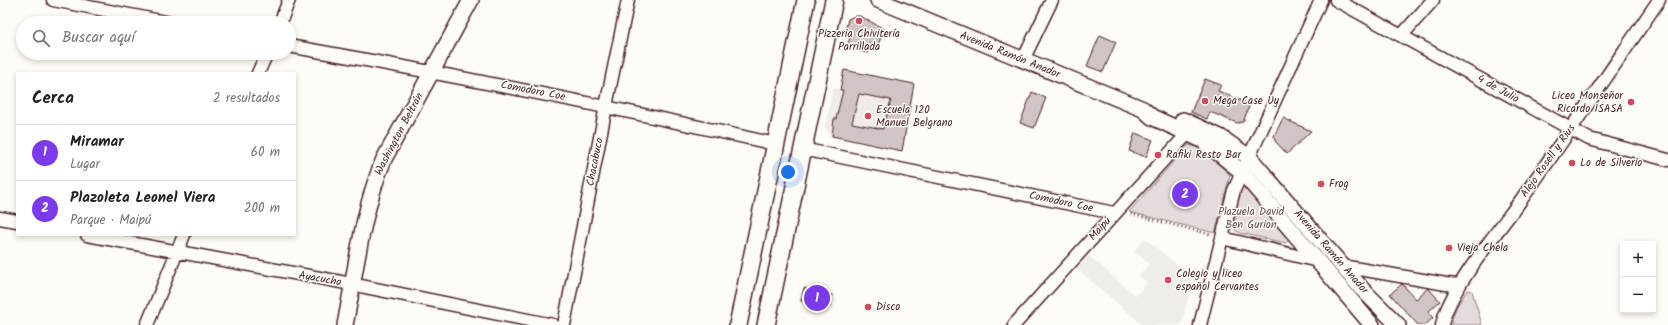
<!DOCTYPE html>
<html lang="es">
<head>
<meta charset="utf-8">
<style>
	:root { --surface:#fff; --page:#f6f6f6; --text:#222; --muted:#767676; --line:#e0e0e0; --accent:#7c3aed }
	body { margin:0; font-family:Kalam,sans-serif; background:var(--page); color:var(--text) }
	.controls { position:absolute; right:12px; bottom:12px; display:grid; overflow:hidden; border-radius:0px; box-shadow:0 2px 6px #0003 }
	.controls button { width:36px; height:36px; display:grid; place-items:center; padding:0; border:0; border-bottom:1px solid var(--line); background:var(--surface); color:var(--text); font:20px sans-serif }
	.you { position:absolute; left:788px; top:172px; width:14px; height:14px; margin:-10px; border:3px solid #fff; border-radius:50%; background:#1a73e8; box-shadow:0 0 0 6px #1a73e833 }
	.badge { display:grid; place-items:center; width:26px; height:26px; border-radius:50%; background:var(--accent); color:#fff; font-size:13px; font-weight:700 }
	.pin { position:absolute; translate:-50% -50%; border:2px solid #fff; box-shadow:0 1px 4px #0006 }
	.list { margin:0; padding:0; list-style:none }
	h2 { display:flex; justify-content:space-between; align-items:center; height:52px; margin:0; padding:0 16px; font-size:17px }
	h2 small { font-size:13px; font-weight:400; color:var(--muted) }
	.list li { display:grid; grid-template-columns:26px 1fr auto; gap:12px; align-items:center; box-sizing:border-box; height:56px; padding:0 16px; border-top:1px solid var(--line) }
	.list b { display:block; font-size:15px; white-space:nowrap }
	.list p { margin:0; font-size:13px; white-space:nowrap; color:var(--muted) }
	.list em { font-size:13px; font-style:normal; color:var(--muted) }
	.icon { flex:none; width:22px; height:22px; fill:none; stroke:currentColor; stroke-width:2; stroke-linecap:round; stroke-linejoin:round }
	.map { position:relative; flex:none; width:1668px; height:325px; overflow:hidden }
	.search { position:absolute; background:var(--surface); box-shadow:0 2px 6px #0003; left:16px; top:16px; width:280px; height:44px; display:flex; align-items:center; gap:10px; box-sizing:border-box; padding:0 14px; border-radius:22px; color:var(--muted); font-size:15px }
	.panel { position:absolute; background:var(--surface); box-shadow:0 2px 6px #0003; left:16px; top:72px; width:280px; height:164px; border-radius:0px }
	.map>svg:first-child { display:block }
	.built { fill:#f0ece8 }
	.green { fill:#e3dcda; stroke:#967e82 }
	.building { fill:#d0c5c4; stroke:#4a1f2b; fill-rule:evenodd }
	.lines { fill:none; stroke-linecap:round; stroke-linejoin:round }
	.minor-casing { stroke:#4a1f2b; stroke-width:15 }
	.tertiary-casing { stroke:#4a1f2b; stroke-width:18 }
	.secondary-casing { stroke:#4a1f2b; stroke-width:20 }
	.path { stroke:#4a1f2b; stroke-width:2.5; stroke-dasharray:1 3; stroke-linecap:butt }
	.minor { stroke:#fdfcf7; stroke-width:12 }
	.tertiary { stroke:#fdfcf7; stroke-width:15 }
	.secondary { stroke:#fdfcf7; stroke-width:17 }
	.poi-dot { fill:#d1495b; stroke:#fdfcf7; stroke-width:1.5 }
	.labels { text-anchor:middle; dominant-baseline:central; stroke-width:3; stroke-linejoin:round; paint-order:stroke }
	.poi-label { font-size:11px; fill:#4a1f2b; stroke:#fdfcf7; text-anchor:start }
	.street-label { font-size:11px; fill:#4a1f2b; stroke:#fdfcf7 }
	.park-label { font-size:11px; fill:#704e57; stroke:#fdfcf7 }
</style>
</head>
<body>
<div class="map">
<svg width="1668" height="325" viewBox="0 0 1668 325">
	<rect width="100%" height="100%" fill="#fdfcf7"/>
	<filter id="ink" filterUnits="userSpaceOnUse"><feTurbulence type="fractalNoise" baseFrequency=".025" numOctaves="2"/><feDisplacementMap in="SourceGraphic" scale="8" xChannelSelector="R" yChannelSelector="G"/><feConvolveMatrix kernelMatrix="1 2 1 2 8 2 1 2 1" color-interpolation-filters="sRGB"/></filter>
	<g filter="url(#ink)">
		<path class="built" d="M833,88L910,104L902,151L830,136L825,127Z
			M1145,238L1193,278L1181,325H1143L1077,269L1088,255L1136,296L1147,283L1139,276L1149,264L1134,251Z"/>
		<path class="green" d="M1188,145C1203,147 1219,165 1230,175L1215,233L1129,212Z
			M1244,186L1287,236L1288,240L1286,243L1240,233L1235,230L1234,223L1241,188Z
			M1468,290L1472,291L1482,325H1451C1453,311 1459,301 1468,290Z"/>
		<path class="building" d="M855,16H860L884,29L878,45L870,42L868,53L847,48L850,37L844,35L848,19Z
			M1100,35L1116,42L1103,72L1087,66Z
			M844,70L914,84L902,151L832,136L834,119H836L843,90H840ZM859,94L891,100L883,129L852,123Z
			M1205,79L1221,85L1218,91L1250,104L1243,122L1237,123L1210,112L1207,119L1191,112Z
			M1032,92L1046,98L1034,128L1020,123Z
			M1283,118L1311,131L1287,154L1275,141L1274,136Z
			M1135,133L1153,140L1146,157L1129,151Z
			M1402,284L1416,299L1428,288L1440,301L1428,312L1433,318L1425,325H1418L1390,294Z
			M804,288L832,295L830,307L801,301Z"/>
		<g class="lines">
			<defs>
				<path id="minor" d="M53,0L171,23
					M1336,0L1589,139L1668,160
					M280,23L289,0
					M1402,35L1433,0
					M289,46C452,75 613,107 775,144
					M1023,60L1052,0
					M258,73L267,53
					M802,149L1114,213
					M0,218L17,221
					M87,235L336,281L553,325
					M1222,238L1318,261
					M1342,266L1446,284L1460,285
					M147,325L184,235
					M564,325L606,106L628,0
					M1014,325L1188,133
					M1200,325L1234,190L1321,0
					M1442,325C1448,291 1499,230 1521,200C1568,134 1613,67 1659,0"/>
				<path id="tertiary" d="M878,0L1143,109L1152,117L1202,140L1242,172L1372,325
					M1183,120L1220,137L1249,157L1362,289L1398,325
					M345,325C356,270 362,211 384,159L471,0"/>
				<path id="secondary" d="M738,325L806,0
					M766,325L834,0"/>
			</defs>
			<use href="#minor" class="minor-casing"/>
			<use href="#tertiary" class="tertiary-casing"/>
			<use href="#secondary" class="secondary-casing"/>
			<path class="path" d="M1131,214L1212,235"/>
			<use href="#minor" class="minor"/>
			<use href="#tertiary" class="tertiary"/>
			<use href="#secondary" class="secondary"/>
		</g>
	</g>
	<g class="poi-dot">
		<circle cx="859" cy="21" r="4"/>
		<circle cx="1205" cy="101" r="4"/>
		<circle cx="1631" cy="102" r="4"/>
		<circle cx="868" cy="116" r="4"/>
		<circle cx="1158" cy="155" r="4"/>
		<circle cx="1572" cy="163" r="4"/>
		<circle cx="1321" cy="184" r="4"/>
		<circle cx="1449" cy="248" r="4"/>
		<circle cx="1168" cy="280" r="4"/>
		<circle cx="868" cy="307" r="4"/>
	</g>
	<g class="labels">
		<g class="poi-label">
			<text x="859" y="34" text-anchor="middle">Pizzeria Chivitería<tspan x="859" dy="13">Parrillada</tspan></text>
			<text x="1623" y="96" text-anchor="end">Liceo Monseñor<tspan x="1623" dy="13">Ricardo ISASA</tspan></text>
			<text x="1213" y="101">Mega Case Uy</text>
			<text x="876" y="110">Escuela 120<tspan x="876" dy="13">Manuel Belgrano</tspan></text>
			<text x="1166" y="155">Rafiki Resto Bar</text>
			<text x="1580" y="163">Lo de Silverio</text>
			<text x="1329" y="184">Frog</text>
			<text x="1457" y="248">Vieja Chela</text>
			<text x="1176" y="274">Colegio y liceo<tspan x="1176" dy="13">español Cervantes</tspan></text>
			<text x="876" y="307">Disco</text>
		</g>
		<g class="street-label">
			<text transform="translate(1010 55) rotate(22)">Avenida Ramón Anador</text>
			<text transform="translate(1498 89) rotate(29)">4 de Julio</text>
			<text transform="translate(533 91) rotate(11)">Comodoro Coe</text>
			<text transform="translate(399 134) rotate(-62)">Washington Beltrán</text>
			<text transform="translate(1548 161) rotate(-55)">Alejo Rosell y Rius</text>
			<text transform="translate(595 162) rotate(-79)">Chacabuco</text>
			<text transform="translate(1061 202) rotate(12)">Comodoro Coe</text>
			<text transform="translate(1100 229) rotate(-48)">Maipú</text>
			<text transform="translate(1331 252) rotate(49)">Avenida Ramón Anador</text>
			<text transform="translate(320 279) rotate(10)">Ayacucho</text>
		</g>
		<g class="park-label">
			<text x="1251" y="212">Plazuela David<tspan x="1251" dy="13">Ben Gurion</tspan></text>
		</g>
	</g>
</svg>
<div class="controls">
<button>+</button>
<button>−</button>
</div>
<div class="you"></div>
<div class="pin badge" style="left:817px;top:298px">1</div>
<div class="pin badge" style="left:1185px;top:194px">2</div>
<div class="search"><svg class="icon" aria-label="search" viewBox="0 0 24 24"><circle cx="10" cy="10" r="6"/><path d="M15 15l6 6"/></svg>Buscar aquí</div>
<section class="panel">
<h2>Cerca<small>2 resultados</small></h2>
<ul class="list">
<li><span class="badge">1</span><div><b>Miramar</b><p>Lugar</p></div><em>60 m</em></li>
<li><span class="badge">2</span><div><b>Plazoleta Leonel Viera</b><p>Parque · Maipú</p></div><em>200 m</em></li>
</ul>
</section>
</div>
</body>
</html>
